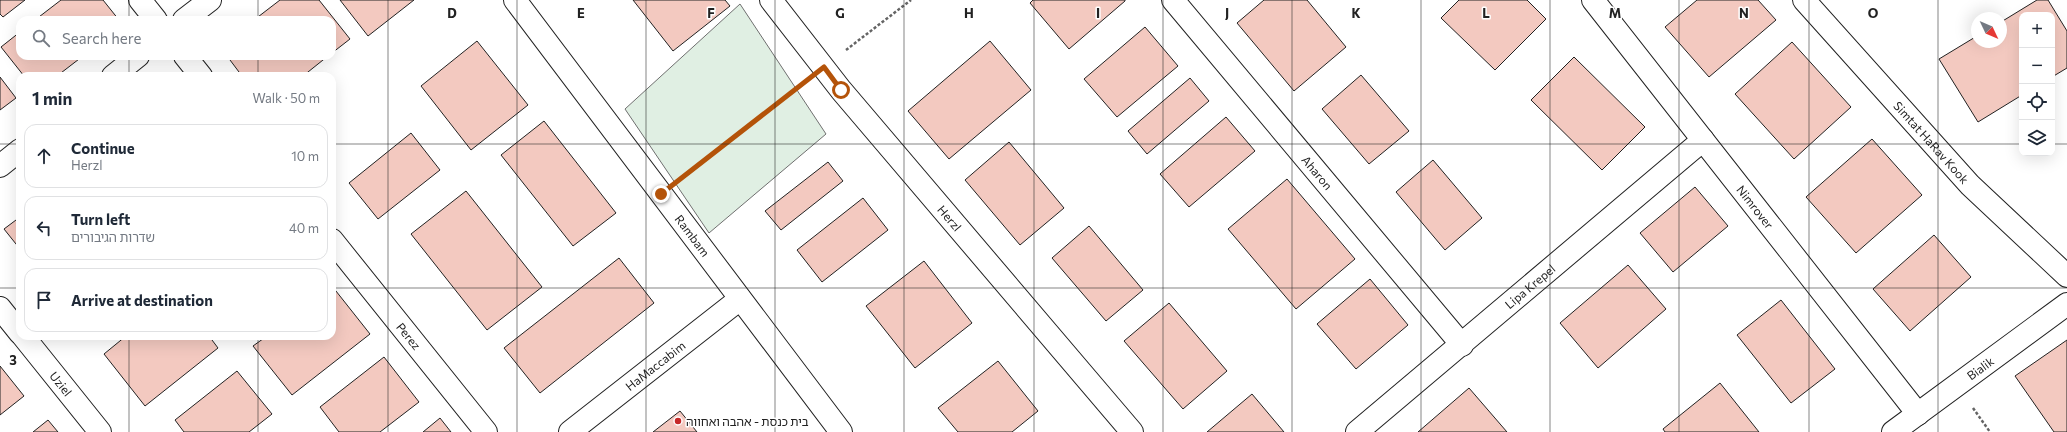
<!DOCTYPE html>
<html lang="en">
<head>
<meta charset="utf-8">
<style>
	:root { --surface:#fff; --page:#f6f6f7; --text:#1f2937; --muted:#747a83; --line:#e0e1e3 }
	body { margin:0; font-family:Commissioner,"Noto Sans Hebrew",sans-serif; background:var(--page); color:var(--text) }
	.controls { position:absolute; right:12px; top:12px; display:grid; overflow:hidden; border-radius:8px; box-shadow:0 4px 16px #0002 }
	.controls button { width:36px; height:36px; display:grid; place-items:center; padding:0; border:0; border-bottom:1px solid var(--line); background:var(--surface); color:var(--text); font:20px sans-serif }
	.compass { position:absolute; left:1971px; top:12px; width:36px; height:36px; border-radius:50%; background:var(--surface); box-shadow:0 4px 16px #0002; rotate:134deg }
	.stop { position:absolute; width:12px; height:12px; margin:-9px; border:3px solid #b45309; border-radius:50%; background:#fff }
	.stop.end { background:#b45309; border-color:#fff; box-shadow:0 1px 4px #0008 }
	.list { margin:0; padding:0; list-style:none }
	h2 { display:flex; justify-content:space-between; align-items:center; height:52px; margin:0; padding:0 16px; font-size:17px }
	h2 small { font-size:13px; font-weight:400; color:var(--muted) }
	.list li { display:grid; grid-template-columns:26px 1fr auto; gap:12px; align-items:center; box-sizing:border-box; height:64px; margin:0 8px 8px; padding:0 8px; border:1px solid var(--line); border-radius:12px }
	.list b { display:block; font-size:15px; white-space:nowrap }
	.list p { margin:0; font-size:13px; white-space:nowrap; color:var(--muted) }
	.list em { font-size:13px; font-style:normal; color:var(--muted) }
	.icon { flex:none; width:22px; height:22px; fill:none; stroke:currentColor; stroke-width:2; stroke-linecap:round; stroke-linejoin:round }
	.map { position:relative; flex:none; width:2067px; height:432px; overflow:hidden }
	.search { position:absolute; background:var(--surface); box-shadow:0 4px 16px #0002; left:16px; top:16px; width:320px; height:44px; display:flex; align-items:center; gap:10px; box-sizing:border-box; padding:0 14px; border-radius:12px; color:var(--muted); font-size:15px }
	.panel { position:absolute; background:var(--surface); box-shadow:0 4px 16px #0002; left:16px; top:72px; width:320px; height:268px; border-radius:12px }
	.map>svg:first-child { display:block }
	.green { fill:#e0efe3; stroke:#6f6f6f }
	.building { fill:#f3c9c0; stroke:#222 }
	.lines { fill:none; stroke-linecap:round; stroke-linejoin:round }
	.minor-casing { stroke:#222; stroke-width:24 }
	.tertiary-casing { stroke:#222; stroke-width:24 }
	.path { stroke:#646464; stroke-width:2.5; stroke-dasharray:3 2; stroke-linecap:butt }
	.minor { stroke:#fff; stroke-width:22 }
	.tertiary { stroke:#fff; stroke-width:22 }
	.route { stroke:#b45309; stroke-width:5 }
	.grid { fill:none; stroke:#222; stroke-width:1; stroke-opacity:0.55 }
	.poi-dot { fill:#c62828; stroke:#fff; stroke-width:1.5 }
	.labels { text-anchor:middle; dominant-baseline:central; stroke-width:3; stroke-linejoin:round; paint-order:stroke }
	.street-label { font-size:12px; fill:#222; stroke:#fff }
	.poi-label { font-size:12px; fill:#222; stroke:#fff; text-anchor:start }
	.grid-label { font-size:13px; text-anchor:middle; font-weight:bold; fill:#222; stroke:#fff; stroke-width:3; stroke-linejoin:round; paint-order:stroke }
</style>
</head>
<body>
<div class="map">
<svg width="2067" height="432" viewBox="0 0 2067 432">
	<rect width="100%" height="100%" fill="#fff"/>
	<path class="green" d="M740,4L826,134L709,233L625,109Z"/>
	<path class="building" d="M0,0H25L3,17L0,14Z
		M61,0H103L119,20H35Z
		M280,0H319L350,39L332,53V20H254Z
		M340,0H414L368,36Z
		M633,0H725L730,6L673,51Z
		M1033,0H1125V1L1069,49L1030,3Z
		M1264,0H1307L1346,47L1294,91L1237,23Z
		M1459,0H1527L1546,19L1495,70L1441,18Z
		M1697,0H1758L1776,20L1709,77L1665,27Z
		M2037,0H2048L2067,31V68L2052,77V15H2022V95L1978,122L1939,59L1977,36V42H2001V22Z
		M1145,27L1178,66L1117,117L1084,79Z
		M20,32V56H83L57,76H24L1,47Z
		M477,41L528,105L471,150L421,86Z
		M990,41L1031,90L949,159L908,111Z
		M1792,42L1851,107L1794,159L1735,94Z
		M227,56H328L303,76H242Z
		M1574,57L1645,127L1602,170L1531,100Z
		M1361,75L1409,131L1369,164L1322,109Z
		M0,77L16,98L0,110Z
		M1190,78L1209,101L1147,154L1128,131Z
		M1226,117L1255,151L1189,207L1160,174Z
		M544,121L616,213L573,246L501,155Z
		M411,133L440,170L378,219L349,183Z
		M1872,139L1922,195L1856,253L1806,197Z
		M1009,142L1064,208L1020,245L965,180Z
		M1433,160L1482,218L1445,250L1396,192Z
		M828,162L843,181L781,230L765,211Z
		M1287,179L1355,259L1296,309L1228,229Z
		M1695,187L1728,226L1673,272L1640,233Z
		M466,191L542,287L487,330L411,234Z
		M863,198L888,230L822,282L797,250Z
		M20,217V249L4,229Z
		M1089,226L1143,290L1106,321L1052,258Z
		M1934,235L1971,277L1910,331L1873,289Z
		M619,258L654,303L540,393L504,348Z
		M924,261L972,323L915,368L866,306Z
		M1628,265L1666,309L1598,368L1560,323Z
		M1370,279L1408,325L1356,369L1317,324Z
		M332,286L370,334L292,395L253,346L267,336H332Z
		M1781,300L1835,369L1791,403L1737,335Z
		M1169,303L1227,371L1183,409L1124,341Z
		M126,336H209L218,348L145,406L104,354Z
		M2067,340V432H2054L2015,376Z
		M384,357L419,402L380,432H339L320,407Z
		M998,361L1038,411L1012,432H958L938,408Z
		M0,366L24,396L0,415Z
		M237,371L272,414L249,432H184L175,420Z
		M1720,383L1759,432H1665L1663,429Z
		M1469,388L1507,432H1418Z
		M1252,394L1284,432H1207Z
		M680,411L697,432H653Z
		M440,418L451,432H423Z
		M48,420L58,432H33Z"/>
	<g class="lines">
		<defs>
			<g id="minor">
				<path d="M140,0L156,20"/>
				<path id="s1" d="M515,0L841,432"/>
				<path id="s2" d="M771,0L841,90L1132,432"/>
				<path id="s3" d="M1173,0L1462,345"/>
				<path id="s4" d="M1593,0L1918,414"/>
				<path id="s5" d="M1804,0L1970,185L2067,276"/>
				<path d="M184,20L210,0"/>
				<path d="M185,56L201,76"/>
				<path d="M113,76L138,56"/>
				<path d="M0,166L20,150"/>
				<path id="s6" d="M332,240L486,432"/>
				<path d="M0,308L20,333"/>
				<path id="s7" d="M23,336L100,432"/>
				<path id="s8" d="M570,432L740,299"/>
				<path id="s9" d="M1357,432L1703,140"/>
			</g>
			<g id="tertiary">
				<path id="s10" d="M1893,432L2067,304"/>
			</g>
		</defs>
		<use href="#minor" class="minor-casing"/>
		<use href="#tertiary" class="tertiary-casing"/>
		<path class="path" d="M846,50L911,0
			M684,177L801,85
			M1973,408L1990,432"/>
		<use href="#minor" class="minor"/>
		<use href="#tertiary" class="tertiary"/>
	</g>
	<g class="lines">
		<path class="route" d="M661,194L824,67L841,90"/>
	</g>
	<path class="grid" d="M129,0V20M258,0V20M388,0V432M517,0V432M646,0V432M775,0V432M904,0V432M1034,0V432M1163,0V432M1292,0V432M1421,0V432M1550,0V432M1679,0V432M1809,0V432M1938,0V432M129,56V76M258,56V76M0,144H20M332,144H2022M2052,144H2067M0,288H20M332,288H2067M129,336V432M258,336V432"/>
	<circle class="poi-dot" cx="678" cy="421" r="4"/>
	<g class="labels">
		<g class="street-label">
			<text stroke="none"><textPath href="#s5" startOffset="191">Simtat HaRav Kook</textPath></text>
			<text stroke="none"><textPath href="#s3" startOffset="225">Aharon</textPath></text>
			<text stroke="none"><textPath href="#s4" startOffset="263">Nimrover</textPath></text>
			<text stroke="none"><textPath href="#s2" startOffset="282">Herzl</textPath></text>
			<text stroke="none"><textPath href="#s1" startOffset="295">Rambam</textPath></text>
			<text stroke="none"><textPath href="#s9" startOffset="226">Lipa Krepel</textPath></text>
			<text stroke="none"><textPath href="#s6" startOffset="123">Perez</textPath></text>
			<text stroke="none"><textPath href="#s8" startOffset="108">HaMaccabim</textPath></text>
			<text stroke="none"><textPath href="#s10" startOffset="108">Bialik</textPath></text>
			<text stroke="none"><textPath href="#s7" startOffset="61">Uziel</textPath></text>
		</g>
		<g class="poi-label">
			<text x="686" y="421">בית כנסת - אהבה ואחווה</text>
		</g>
	</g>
	<g class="grid-label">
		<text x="452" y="18">D</text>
		<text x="581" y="18">E</text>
		<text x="711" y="18">F</text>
		<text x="840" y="18">G</text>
		<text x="969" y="18">H</text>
		<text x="1098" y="18">I</text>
		<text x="1227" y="18">J</text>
		<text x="1356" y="18">K</text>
		<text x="1486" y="18">L</text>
		<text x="1615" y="18">M</text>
		<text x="1744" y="18">N</text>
		<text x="1873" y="18">O</text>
		<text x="13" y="365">3</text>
	</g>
</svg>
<div class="controls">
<button>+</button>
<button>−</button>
<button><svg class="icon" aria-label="locate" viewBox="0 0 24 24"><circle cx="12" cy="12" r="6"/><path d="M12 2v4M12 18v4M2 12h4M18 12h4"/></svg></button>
<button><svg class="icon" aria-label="layers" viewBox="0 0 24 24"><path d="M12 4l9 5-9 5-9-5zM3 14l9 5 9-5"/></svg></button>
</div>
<svg class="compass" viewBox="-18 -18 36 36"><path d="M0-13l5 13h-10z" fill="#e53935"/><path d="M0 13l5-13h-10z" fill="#747a83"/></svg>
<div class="stop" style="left:841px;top:90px"></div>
<div class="stop end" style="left:661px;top:194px"></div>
<div class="search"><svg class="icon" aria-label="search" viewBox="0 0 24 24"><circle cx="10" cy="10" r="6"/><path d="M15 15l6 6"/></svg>Search here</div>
<section class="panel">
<h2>1 min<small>Walk · 50 m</small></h2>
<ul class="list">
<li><svg class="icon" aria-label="ahead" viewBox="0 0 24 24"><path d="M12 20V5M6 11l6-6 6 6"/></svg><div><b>Continue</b><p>Herzl</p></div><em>10 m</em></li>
<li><svg class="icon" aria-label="left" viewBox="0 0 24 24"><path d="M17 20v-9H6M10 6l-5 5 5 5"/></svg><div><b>Turn left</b><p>שדרות הגיבורים</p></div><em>40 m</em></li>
<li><svg class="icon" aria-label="arrive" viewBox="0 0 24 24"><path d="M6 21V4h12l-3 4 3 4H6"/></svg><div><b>Arrive at destination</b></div></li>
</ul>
</section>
</div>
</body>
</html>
